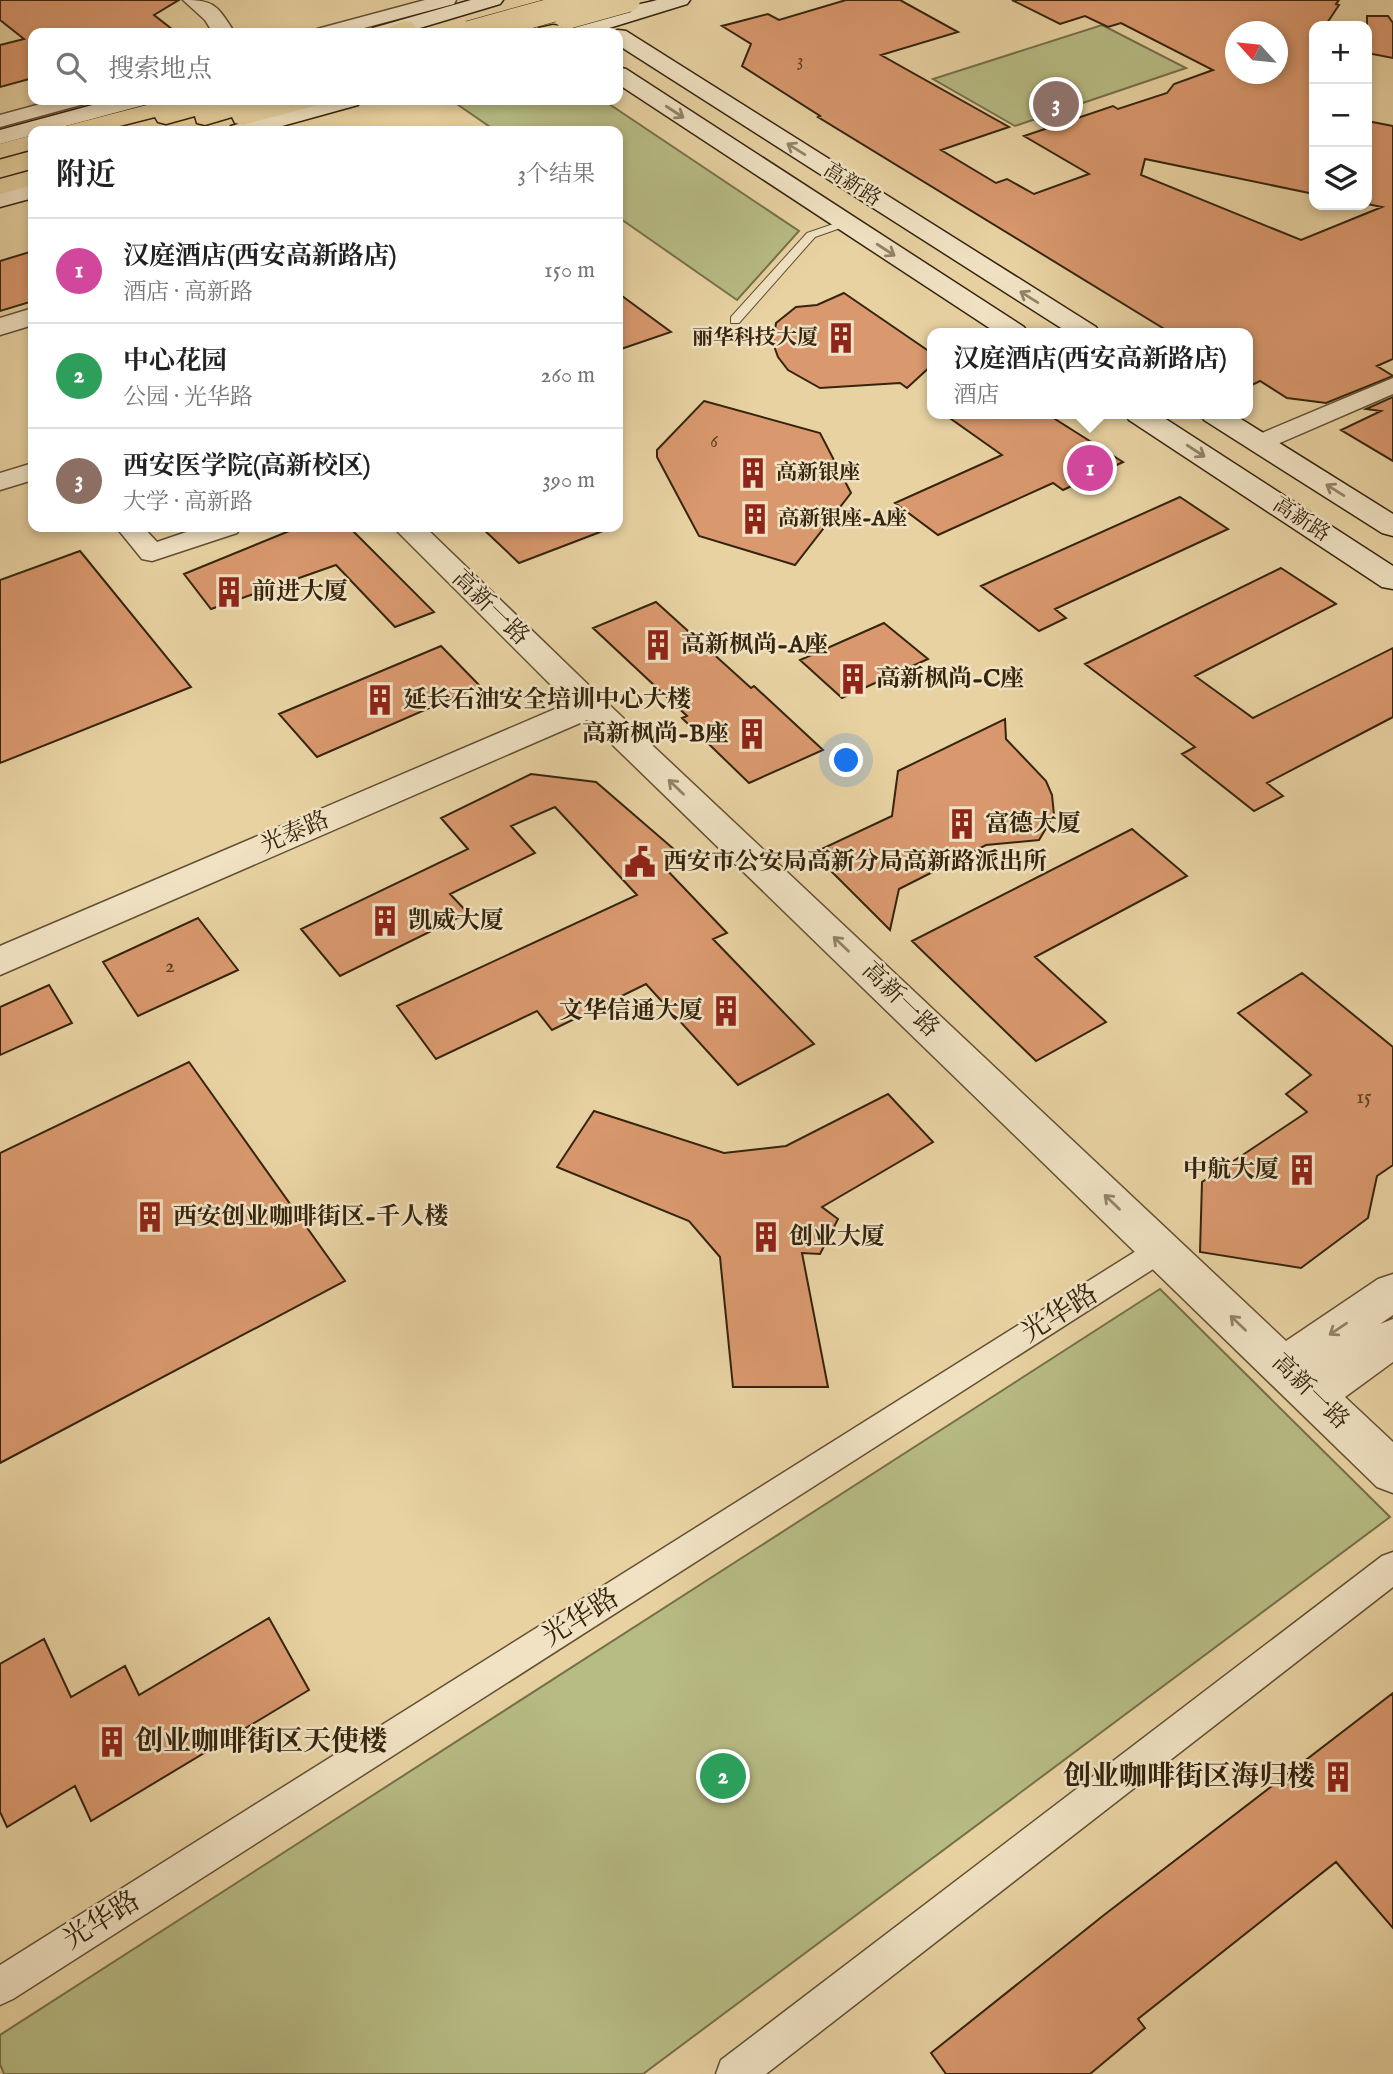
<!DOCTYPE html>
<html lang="zh">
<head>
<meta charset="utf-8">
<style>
	:root { --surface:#fff; --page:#f2f2f2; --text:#222; --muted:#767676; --line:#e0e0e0; --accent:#8f2418 }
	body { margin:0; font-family:"IM FELL English","Noto Serif SC",serif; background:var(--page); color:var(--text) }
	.controls { position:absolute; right:21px; top:21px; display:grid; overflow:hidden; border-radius:14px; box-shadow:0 4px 10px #0003 }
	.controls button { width:63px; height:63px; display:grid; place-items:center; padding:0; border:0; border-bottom:2px solid var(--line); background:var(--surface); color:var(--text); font:35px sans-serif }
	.compass { position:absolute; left:1225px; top:21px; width:63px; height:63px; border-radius:50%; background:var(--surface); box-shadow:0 4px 10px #0003; rotate:297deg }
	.you { position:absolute; left:847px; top:761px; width:24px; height:24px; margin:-18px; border:5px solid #fff; border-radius:50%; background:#1a73e8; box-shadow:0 0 0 10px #1a73e833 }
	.badge { display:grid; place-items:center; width:46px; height:46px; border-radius:50%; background:var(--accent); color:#fff; font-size:23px; font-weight:700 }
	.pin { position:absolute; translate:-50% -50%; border:4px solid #fff; box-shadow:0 2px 7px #0006 }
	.popup { position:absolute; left:927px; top:328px; width:326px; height:91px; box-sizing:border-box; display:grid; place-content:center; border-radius:14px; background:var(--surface); filter:drop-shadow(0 2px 5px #0005); font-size:23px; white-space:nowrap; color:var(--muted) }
	.popup b { font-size:26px; color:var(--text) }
	.popup::after { content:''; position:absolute; left:50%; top:100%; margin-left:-14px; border:14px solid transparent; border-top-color:var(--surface) }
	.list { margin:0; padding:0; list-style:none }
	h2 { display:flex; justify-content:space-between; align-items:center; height:91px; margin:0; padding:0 28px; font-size:30px }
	h2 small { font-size:23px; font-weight:400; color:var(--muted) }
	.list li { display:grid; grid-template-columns:46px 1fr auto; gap:21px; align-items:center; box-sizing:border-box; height:105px; padding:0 28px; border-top:2px solid var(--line) }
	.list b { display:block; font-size:26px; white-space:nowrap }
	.list p { margin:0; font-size:23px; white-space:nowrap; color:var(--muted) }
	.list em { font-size:23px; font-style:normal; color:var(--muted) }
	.icon { flex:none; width:38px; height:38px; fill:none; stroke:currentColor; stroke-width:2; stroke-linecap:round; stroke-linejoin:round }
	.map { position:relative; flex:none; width:1393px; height:2074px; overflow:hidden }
	.search { position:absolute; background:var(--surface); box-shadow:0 4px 10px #0003; left:28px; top:28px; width:595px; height:77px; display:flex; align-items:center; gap:18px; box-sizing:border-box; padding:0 24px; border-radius:14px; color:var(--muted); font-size:26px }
	.panel { position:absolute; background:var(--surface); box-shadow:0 4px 10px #0003; left:28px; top:126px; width:595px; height:406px; border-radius:14px }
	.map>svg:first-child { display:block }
	.green { fill:#b7bb84; stroke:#767049; stroke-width:2 }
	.building { fill:#d9986d; stroke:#35240e; stroke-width:2; fill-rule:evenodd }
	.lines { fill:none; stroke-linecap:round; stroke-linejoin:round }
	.service-casing { stroke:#625033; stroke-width:2 }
	.pedestrian-casing { stroke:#625033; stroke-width:3 }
	.minor-casing { stroke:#625033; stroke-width:3 }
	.tertiary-casing { stroke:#625033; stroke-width:3 }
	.secondary-casing { stroke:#35240e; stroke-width:3 }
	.trunk-casing { stroke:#35240e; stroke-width:3 }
	.service { fill:#f0e2c3; fill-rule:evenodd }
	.pedestrian { fill:#f0e2c3; fill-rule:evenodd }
	.minor { fill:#f0e2c3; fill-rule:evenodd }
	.tertiary { fill:#f0e2c3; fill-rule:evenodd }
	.secondary { fill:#f0e2c3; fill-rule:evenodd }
	.trunk { fill:#e8d2a2; fill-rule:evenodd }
	.trunk-bridge-casing { stroke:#35240e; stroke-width:25; stroke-linecap:butt }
	.trunk-bridge { stroke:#e8d2a2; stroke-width:24 }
	.oneway { stroke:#928368 }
	.labels { text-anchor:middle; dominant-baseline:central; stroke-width:5; stroke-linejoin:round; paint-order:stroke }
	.far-number-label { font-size:18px; fill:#5e4126 }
	.far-street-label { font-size:21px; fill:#35240e; stroke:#f0e2c3 }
	.far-poi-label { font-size:21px; font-weight:bold; fill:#35240e; stroke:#f0e2c3; text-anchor:start }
	.number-label { font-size:21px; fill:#5e4126 }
	.poi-label { font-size:24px; font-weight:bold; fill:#35240e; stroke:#f0e2c3; text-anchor:start }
	.street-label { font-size:24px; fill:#35240e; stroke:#f0e2c3 }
	.near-street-label { font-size:28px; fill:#35240e; stroke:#f0e2c3 }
	.near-poi-label { font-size:28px; font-weight:bold; fill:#35240e; stroke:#f0e2c3; text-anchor:start }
</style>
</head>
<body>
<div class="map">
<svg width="1393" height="2074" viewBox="0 0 1393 2074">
	<rect width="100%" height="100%" fill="#e8d2a2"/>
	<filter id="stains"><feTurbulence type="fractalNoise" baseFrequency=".00286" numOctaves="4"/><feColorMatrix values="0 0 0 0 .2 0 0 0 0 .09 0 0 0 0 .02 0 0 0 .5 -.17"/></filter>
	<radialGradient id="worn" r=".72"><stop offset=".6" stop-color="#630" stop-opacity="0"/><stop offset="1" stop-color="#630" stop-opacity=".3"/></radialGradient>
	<path class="green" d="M1102,25L1186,68L1015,126L933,79Z
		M451,100H603L799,231L737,300L618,217V131H496Z
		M1160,1289L1390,1517L643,2074H4L0,2064V2035Z"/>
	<path class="building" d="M0,0H179L154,15L177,33H33V78L0,87V45L24,39L0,20Z
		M846,0H900L958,32L881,55L1009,127L941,150L996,183L1007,179L1034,194L1089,174L1024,136L1113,106L1118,109L1167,93L1174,84L1213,70L1121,23L1108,27L1085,16L1060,24L1012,0H1339L1336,4L1339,5L1325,26H1314V194L1145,159L1141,175L1301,240L1382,207L1367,204V121L1393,126V359L1377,366L1393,376L1326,403L1287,398L1260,381L1248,387V333H1171L818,117L820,116L742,66L751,44L722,26L768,14L779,20ZM1236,32H1278V74H1236Z
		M1367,16H1388L1393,23V58L1367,53Z
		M33,251V301L0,311V261Z
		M618,293L671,332L618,350Z
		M844,293L933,354V364L907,388L900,383L820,388L788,370L778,357L773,343L776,323L796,307L817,305Z
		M1393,397V461L1341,430L1381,411L1366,409Z
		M704,401L820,433L851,493L795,565L699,536L657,457V450Z
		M944,414H1047L1123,462L1063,490L1053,483L938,535L895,503L1002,455Z
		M1180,497L1228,529L1055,609L1066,618L1039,631L981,586Z
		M299,527H349L434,612L395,627L336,565L211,609L184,574Z
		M481,527H608V529L519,563Z
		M80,551L191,687L0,763V580Z
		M1281,568L1336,604L1195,676L1253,718L1393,648V717L1267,783L1283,796L1254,811L1182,754L1195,747L1085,664Z
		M656,602L751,688L754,686L823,750L749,783L682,718L687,716L593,628Z
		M884,623L928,659L842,698L800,660Z
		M441,646L480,686L317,757L279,714Z
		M1005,719L1006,739L1046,781L1052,795L1054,815L1039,840L986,845L899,889L890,930L813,853L892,816L898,771Z
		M531,774L596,782L683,857L664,867L727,933L713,939L814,1044L738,1085L646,984L552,1030L537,1011L436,1059L397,1006L637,895L555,807L511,826L535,853L450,894L468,913L340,976L301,929L468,849L441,818Z
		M1132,829L1187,876L1035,957L1106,1022L1036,1061L912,941Z
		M198,918L238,970L138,1016L103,962Z
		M1302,973L1393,1047V1165L1377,1176L1368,1218L1301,1268L1200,1252L1202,1182L1307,1112L1286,1094L1311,1075L1238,1013Z
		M49,985L72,1023L0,1055V1007Z
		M189,1062L345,1281L0,1463V1153Z
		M888,1094L933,1142L822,1207L838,1219L820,1254L802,1253L828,1387H733L720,1257L689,1221L557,1167L594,1111L724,1153L786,1146Z
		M269,1618L309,1690L91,1821L75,1786L7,1827L0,1812V1664L44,1639L71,1697L125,1666L139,1695Z
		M1393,1693V1928L1336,1862L1138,2019L1145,2028L1090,2074H946L931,2053L1104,1915Z"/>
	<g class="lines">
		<defs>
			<path id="service" d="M845,220L851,223L849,225L815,237L739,323H731V317L807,233Z"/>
			<path id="pedestrian" d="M1162,1237L1172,1241L1176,1249L1172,1257L13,1999L0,2005V1965L1152,1241Z
				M1393,1552V1587L766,2074H716L721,2060L1382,1556Z"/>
			<path id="minor" d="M425,0H456L454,4L345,33H314L317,29Z
				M55,100H87L84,104L0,127V115Z
				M1393,378V394L1268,448L1259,451L1250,448L1246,443L1250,438Z
				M33,463V480L0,490V473Z
				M116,527H143L157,542L201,527H241L237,533L152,561L142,559Z"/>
			<path id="tertiary" d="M183,0C216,0 217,6 235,33H213L205,20Z
				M33,308V325L0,335V318Z
				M393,527H425L603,699L1286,1341L1378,1279L1393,1274V1315L1380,1324L1393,1319V1362L1345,1397L1393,1442V1493L1377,1487L587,720L0,975V946L569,703Z"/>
			<path id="secondary" d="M471,0H503L500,4L403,33H370L373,28Z
				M657,0H690L687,4L593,33H565C578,15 635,6 657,0Z
				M618,30L626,31L1096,327L1100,333H1069L618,45V33H609Z
				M618,67L626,69L1024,327L1028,333H997L618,84Z
				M111,100H147L144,105L47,131H33V135L0,144V130Z
				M326,100H361L358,105L264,131H227L231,126Z
				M33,183V198L0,207V192Z
				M1125,414H1158L1393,566V589L1382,587L1129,420Z
				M1200,414H1233L1393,514V536L1382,533L1204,420Z"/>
			<path id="trunk" d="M404,21L412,22L415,27L412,32L383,33L386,28Z
				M553,25L561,26L562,33H536L539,28Z
				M166,100H321L318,105L243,125L235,123L232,117L205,125L197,123L195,116L166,124L158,122L155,117L100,131H62L66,126Z
				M33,135V149L0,158V144Z
				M33,170V185L0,194V179Z"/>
		</defs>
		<use href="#service" class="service-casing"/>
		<use href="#pedestrian" class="pedestrian-casing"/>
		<use href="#minor" class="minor-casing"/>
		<use href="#tertiary" class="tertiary-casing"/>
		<use href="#secondary" class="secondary-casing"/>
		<use href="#trunk" class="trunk-casing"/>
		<use href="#service" class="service"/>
		<use href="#pedestrian" class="pedestrian"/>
		<use href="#minor" class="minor"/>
		<use href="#tertiary" class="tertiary"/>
		<use href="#secondary" class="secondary"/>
		<use href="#trunk" class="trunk"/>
		<defs>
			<path id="trunk-bridge" d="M567,17L628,0
				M469,33L589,0"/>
		</defs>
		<use href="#trunk-bridge" class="trunk-bridge-casing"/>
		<use href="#trunk-bridge" class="trunk-bridge"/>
	</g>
	<defs><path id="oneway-shaft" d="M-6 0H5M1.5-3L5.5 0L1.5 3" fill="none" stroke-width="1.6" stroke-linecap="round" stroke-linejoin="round" transform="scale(1.75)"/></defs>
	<g class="oneway">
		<use href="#oneway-shaft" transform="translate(675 112) rotate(33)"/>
		<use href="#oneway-shaft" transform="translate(796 149) rotate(-148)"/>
		<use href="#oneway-shaft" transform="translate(886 250) rotate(33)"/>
		<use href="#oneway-shaft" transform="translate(1029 297) rotate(-148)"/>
		<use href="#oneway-shaft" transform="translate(1196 451) rotate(33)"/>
		<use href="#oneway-shaft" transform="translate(1335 490) rotate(-148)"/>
		<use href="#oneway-shaft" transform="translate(676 787) rotate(-136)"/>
		<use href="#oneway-shaft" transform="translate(841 944) rotate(-136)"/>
		<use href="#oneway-shaft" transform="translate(1112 1202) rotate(-136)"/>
		<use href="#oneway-shaft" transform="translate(1238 1323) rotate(-136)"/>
		<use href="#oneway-shaft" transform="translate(1338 1329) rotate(146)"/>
	</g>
	<defs>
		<symbol id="building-bare" viewBox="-9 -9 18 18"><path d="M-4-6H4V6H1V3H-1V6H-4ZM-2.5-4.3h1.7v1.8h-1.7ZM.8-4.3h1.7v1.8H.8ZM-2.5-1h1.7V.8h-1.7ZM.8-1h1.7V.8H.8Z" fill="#8f2418" stroke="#f0e2c3" stroke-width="2.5" paint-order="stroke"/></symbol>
		<symbol id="civic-bare" viewBox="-9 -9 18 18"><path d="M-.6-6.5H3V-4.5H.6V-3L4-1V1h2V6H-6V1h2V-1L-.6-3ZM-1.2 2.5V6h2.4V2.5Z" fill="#8f2418" stroke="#f0e2c3" stroke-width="2.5" paint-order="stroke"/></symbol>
	</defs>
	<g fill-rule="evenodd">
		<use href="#building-bare" x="819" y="316" width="44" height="44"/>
		<use href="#building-bare" x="731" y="451" width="44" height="44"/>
		<use href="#building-bare" x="733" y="497" width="44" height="44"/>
		<use href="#building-bare" x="207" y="570" width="44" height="44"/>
		<use href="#building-bare" x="636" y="623" width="44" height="44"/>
		<use href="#building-bare" x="831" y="657" width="44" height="44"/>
		<use href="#building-bare" x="358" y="678" width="44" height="44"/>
		<use href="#building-bare" x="730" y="712" width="44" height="44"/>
		<use href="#building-bare" x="940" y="802" width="44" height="44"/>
		<use href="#civic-bare" x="618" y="840" width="44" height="44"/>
		<use href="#building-bare" x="363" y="899" width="44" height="44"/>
		<use href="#building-bare" x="704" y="989" width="44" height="44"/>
		<use href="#building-bare" x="1280" y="1148" width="44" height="44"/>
		<use href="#building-bare" x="128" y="1195" width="44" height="44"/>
		<use href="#building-bare" x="744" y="1215" width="44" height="44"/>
		<use href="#building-bare" x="90" y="1720" width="44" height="44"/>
		<use href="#building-bare" x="1316" y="1755" width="44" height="44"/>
	</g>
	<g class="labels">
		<g class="far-number-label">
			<text x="800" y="61">3</text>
			<text x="714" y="442">6</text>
		</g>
		<g class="far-street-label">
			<text transform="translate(852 185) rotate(32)">高新路</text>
			<text transform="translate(1301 520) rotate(33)">高新路</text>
		</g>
		<g class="far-poi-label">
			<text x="818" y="338" text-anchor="end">丽华科技大厦</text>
			<text x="776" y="473">高新银座</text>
			<text x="778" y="519">高新银座-A座</text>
		</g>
		<g class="number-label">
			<text x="170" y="966">2</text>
			<text x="1364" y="1097">15</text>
		</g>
		<g class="poi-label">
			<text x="252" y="592">前进大厦</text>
			<text x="681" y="645">高新枫尚-A座</text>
			<text x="876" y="679">高新枫尚-C座</text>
			<text x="403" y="700">延长石油安全培训中心大楼</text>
			<text x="729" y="734" text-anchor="end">高新枫尚-B座</text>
			<text x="985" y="824">富德大厦</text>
			<text x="663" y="862">西安市公安局高新分局高新路派出所</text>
			<text x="408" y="921">凯威大厦</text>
			<text x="703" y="1011" text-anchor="end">文华信通大厦</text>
			<text x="1279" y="1170" text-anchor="end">中航大厦</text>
			<text x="173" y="1217">西安创业咖啡街区-千人楼</text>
			<text x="789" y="1237">创业大厦</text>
		</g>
		<g class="street-label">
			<text transform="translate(490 608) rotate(44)">高新一路</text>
			<text transform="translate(295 833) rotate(-23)">光泰路</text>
			<text transform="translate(900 1000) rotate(44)">高新一路</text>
			<text transform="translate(1310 1392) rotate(44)">高新一路</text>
		</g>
		<g class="near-street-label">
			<text transform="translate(1060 1314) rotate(-32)">光华路</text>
			<text transform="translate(581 1618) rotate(-32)">光华路</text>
			<text transform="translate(102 1921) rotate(-32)">光华路</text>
		</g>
		<g class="near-poi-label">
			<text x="135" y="1742">创业咖啡街区天使楼</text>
			<text x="1315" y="1777" text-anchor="end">创业咖啡街区海归楼</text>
		</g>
	</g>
	<rect width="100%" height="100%" filter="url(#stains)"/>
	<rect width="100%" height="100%" fill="url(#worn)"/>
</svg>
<div class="controls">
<button>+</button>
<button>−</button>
<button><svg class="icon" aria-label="layers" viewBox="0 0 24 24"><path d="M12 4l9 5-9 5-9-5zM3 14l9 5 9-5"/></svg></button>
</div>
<svg class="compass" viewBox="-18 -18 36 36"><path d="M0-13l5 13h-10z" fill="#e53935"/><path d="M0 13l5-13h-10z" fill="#767676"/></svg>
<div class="you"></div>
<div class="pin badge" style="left:1090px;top:468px;background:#d1479c">1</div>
<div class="popup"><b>汉庭酒店(西安高新路店)</b>酒店</div>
<div class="pin badge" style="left:723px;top:1776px;background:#2e9e5b">2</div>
<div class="pin badge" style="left:1056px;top:104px;background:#8d6e63">3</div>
<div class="search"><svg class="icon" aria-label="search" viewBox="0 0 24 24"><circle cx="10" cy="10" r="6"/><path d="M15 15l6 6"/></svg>搜索地点</div>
<section class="panel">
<h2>附近<small>3个结果</small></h2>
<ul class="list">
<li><span class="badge" style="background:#d1479c">1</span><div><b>汉庭酒店(西安高新路店)</b><p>酒店 · 高新路</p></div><em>150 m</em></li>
<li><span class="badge" style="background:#2e9e5b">2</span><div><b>中心花园</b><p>公园 · 光华路</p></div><em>260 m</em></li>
<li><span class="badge" style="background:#8d6e63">3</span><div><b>西安医学院(高新校区)</b><p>大学 · 高新路</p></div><em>390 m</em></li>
</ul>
</section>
</div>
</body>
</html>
